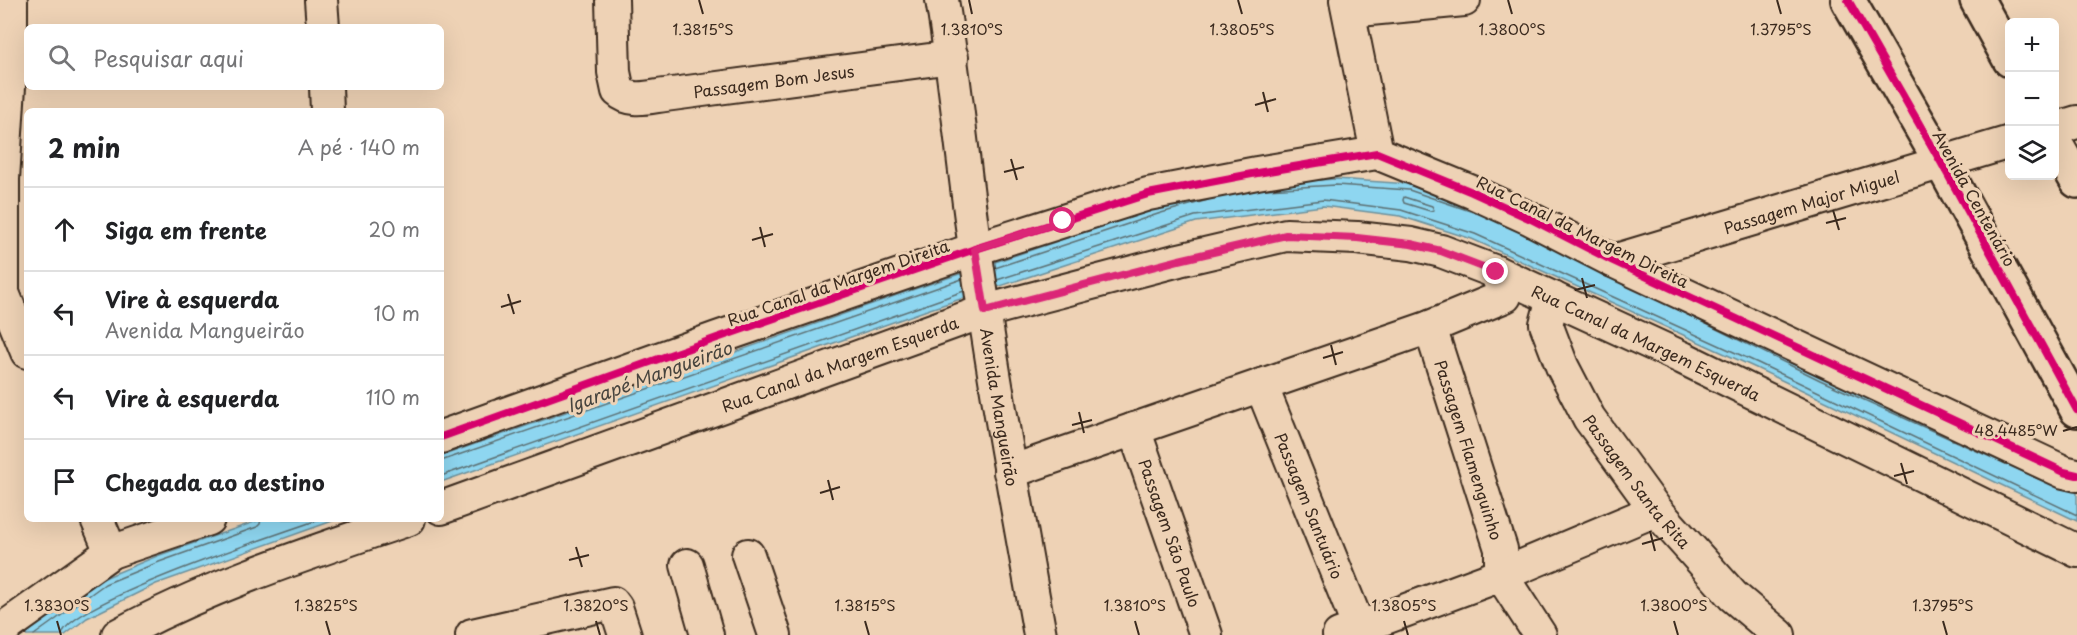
<!DOCTYPE html>
<html lang="pt">
<head>
<meta charset="utf-8">
<style>
	:root { --surface:#fff; --page:#f6f6f6; --text:#202124; --muted:#757577; --line:#e0e0e0 }
	body { margin:0; font-family:"Playpen Sans",sans-serif; background:var(--page); color:var(--text) }
	.controls { position:absolute; right:18px; top:18px; display:grid; overflow:hidden; border-radius:9px; box-shadow:0 6px 24px #0002 }
	.controls button { width:54px; height:54px; display:grid; place-items:center; padding:0; border:0; border-bottom:2px solid var(--line); background:var(--surface); color:var(--text); font:30px sans-serif }
	.stop { position:absolute; width:18px; height:18px; margin:-14px; border:4px solid #db2777; border-radius:50%; background:#fff }
	.stop.end { background:#db2777; border-color:#fff; box-shadow:0 2px 6px #0008 }
	.list { margin:0; padding:0; list-style:none }
	h2 { display:flex; justify-content:space-between; align-items:center; height:78px; margin:0; padding:0 24px; font-size:26px }
	h2 small { font-size:20px; font-weight:400; color:var(--muted) }
	.list li { display:grid; grid-template-columns:39px 1fr auto; gap:18px; align-items:center; box-sizing:border-box; height:84px; padding:0 24px; border-top:2px solid var(--line) }
	.list b { display:block; font-size:22px; white-space:nowrap }
	.list p { margin:0; font-size:20px; white-space:nowrap; color:var(--muted) }
	.list em { font-size:20px; font-style:normal; color:var(--muted) }
	.icon { flex:none; width:33px; height:33px; fill:none; stroke:currentColor; stroke-width:2; stroke-linecap:round; stroke-linejoin:round }
	.map { position:relative; flex:none; width:2077px; height:635px; overflow:hidden }
	.search { position:absolute; background:var(--surface); box-shadow:0 6px 24px #0002; left:24px; top:24px; width:420px; height:66px; display:flex; align-items:center; gap:15px; box-sizing:border-box; padding:0 21px; border-radius:9px; color:var(--muted); font-size:22px }
	.panel { position:absolute; background:var(--surface); box-shadow:0 6px 24px #0002; left:24px; top:108px; width:420px; height:414px; border-radius:9px }
	.map>svg:first-child { display:block }
	.water { fill:#8ed6f0; stroke:#6d919c; stroke-width:1.5 }
	.lines { fill:none; stroke-linecap:round; stroke-linejoin:round }
	.shore { stroke:#5c6f72; stroke-width:1.5 }
	.minor-casing { stroke:#3b2a1e; stroke-width:36 }
	.major-casing { stroke:#3b2a1e; stroke-width:38 }
	.minor { stroke:#eed2b5; stroke-width:32 }
	.major { stroke:#eed2b5; stroke-width:33 }
	.cycleway-casing { stroke:#eed2b5; stroke-width:11 }
	.cycleway { stroke:#d6006c; stroke-width:8 }
	.route { stroke:#db2777; stroke-width:8 }
	.ticks { fill:none; stroke:#3b2a1e; stroke-width:2 }
	.labels { text-anchor:middle; dominant-baseline:central; stroke-width:6; stroke-linejoin:round; paint-order:stroke }
	.street-label { font-size:16px; fill:#3b2a1e; stroke:#eed2b5 }
	.water-label { font-size:18px; font-style:italic; fill:#47443e; stroke:#eed2b5 }
	.ticks-label { font-size:15px; text-anchor:middle; fill:#3b2a1e; stroke:#eed2b5; stroke-width:6; stroke-linejoin:round; paint-order:stroke }
</style>
</head>
<body>
<div class="map">
<svg width="2077" height="635" viewBox="0 0 2077 635">
	<rect width="100%" height="100%" fill="#eed2b5"/>
	<filter id="ink" filterUnits="userSpaceOnUse"><feTurbulence type="fractalNoise" baseFrequency=".0167" numOctaves="2"/><feDisplacementMap in="SourceGraphic" scale="12" xChannelSelector="R" yChannelSelector="G"/><feConvolveMatrix kernelMatrix="1 2 1 2 8 2 1 2 1" color-interpolation-filters="sRGB"/></filter>
	<g filter="url(#ink)">
		<path class="water" d="M1336,179L1410,184L1483,209L2077,490V521L1756,368L1472,239L1400,216L1323,206L1196,222L930,309L441,482V456L903,293L1159,207L1241,185Z
			M263,519H338L156,584L87,618L65,635H25L38,623L102,579L157,556Z"/>
		<g class="lines">
			<path class="shore" d="M1266,189L1336,185L1409,190L1476,213
				M1404,197L1432,206L1434,210L1430,211L1404,203L1403,200Z
				M995,268L1161,213L1208,200
				M997,280L1195,216L1323,200L1401,210L1475,234L1758,363L2077,515
				M1682,312L1820,380L2039,479
				M441,461L962,279
				M441,476L964,291
				M34,635L105,584L159,562L257,527L260,524L261,519
				M62,635C66,603 284,532 321,519"/>
			<defs>
				<g id="minor">
					<path d="M11,0V56L3,179V293L27,352"/>
					<path d="M321,0L323,27"/>
					<path id="s1" d="M612,0L614,72L618,91C631,103 649,97 665,95L952,57"/>
					<path id="s2" d="M942,0C956,82 963,166 975,248C993,378 1017,507 1040,635"/>
					<path d="M1346,0L1377,153"/>
					<path d="M1349,11L1464,0"/>
					<path d="M326,87L327,111"/>
					<path d="M2054,129L2077,122"/>
					<path id="s3" d="M1613,261L2010,142"/>
					<path id="s4" d="M1553,298L1546,324L1562,366L1589,418L1656,510L1733,596L1779,635"/>
					<path id="s5" d="M1430,327L1501,549V575"/>
					<path id="s6" d="M1261,385L1359,628"/>
					<path id="s7" d="M1134,429L1206,635"/>
					<path d="M441,437L717,338L975,249L1148,194L1257,173L1377,153L1472,192L1531,219L1613,261L2064,472L2077,475"/>
					<path d="M1010,472L1430,327L1505,296L1496,272"/>
					<path id="s8" d="M441,508L985,311L1179,260L1286,235L1357,238L1411,244L1441,251L1496,272L1683,358L2077,551"/>
					<path d="M97,519L111,552"/>
					<path d="M748,555L775,635"/>
					<path d="M687,565L707,635"/>
					<path d="M1501,575L1540,635"/>
					<path d="M0,631L111,552L208,519"/>
					<path d="M118,635C210,585 310,553 409,519"/>
					<path d="M472,635L613,603L616,607L625,635"/>
					<path d="M1339,635L1501,575L1656,510"/>
				</g>
				<path id="major" d="M1848,0L1941,162L2077,410
					M1977,0L2010,60
					M2054,141L2077,181"/>
			</defs>
			<use href="#minor" class="minor-casing"/>
			<use href="#major" class="major-casing"/>
			<use href="#minor" class="minor"/>
			<use href="#major" class="major"/>
			<defs>
				<path id="cycleway" d="M1848,0L1941,162L2077,410
					M441,437L717,338L975,249L1148,194L1257,173L1377,153L1472,192L1531,219L1613,261L2064,472L2077,475"/>
			</defs>
			<use href="#cycleway" class="cycleway-casing"/>
			<use href="#cycleway" class="cycleway"/>
		</g>
	</g>
	<g class="lines" filter="url(#ink)">
		<path class="route" d="M1063,221L975,249L985,311L1179,260L1286,235L1357,238L1411,244L1441,251L1496,272"/>
	</g>
	<path class="ticks" d="M699,0L703,14M969,0L972,14M1238,0L1242,14M1508,0L1512,14M1777,0L1781,14M1263,92L1268,112M1255,105L1276,99M1011,159L1017,180M1004,172L1024,167M1833,210L1839,230M1826,223L1846,218M760,227L765,247M752,240L773,234M1582,278L1587,298M1575,290L1595,285M508,294L514,314M501,307L521,301M1331,345L1336,365M1323,358L1343,352M1079,412L1084,433M1072,425L1092,420M2063,431L2077,427M1901,463L1907,484M1894,476L1914,471M828,480L833,500M820,493L840,487M1650,531L1655,551M1642,544L1663,538M576,547L582,567M569,560L589,555M57,621L61,635M326,621L330,635M596,621L600,635M865,621L869,635M1135,621L1139,635M1404,621L1408,635M1674,621L1678,635M1943,621L1947,635"/>
	<g class="labels">
		<g class="street-label">
			<text stroke="none"><textPath href="#s1" startOffset="250">Passagem Bom Jesus</textPath></text>
			<text transform="translate(1975 198) rotate(61)">Avenida Centenário</text>
			<text stroke="none"><textPath href="#s3" startOffset="207">Passagem Major Miguel</textPath></text>
			<text transform="translate(1583 231) rotate(26)">Rua Canal da Margem Direita</text>
			<text transform="translate(838 282) rotate(-19)">Rua Canal da Margem Direita</text>
			<text stroke="none"><textPath href="#s8" startOffset="1270">Rua Canal da Margem Esquerda</textPath></text>
			<text stroke="none"><textPath href="#s8" startOffset="424">Rua Canal da Margem Esquerda</textPath></text>
			<text stroke="none"><textPath href="#s2" startOffset="411">Avenida Mangueirão</textPath></text>
			<text stroke="none"><textPath href="#s5" startOffset="129">Passagem Flamenguinho</textPath></text>
			<text stroke="none"><textPath href="#s4" startOffset="210">Passagem Santa Rita</textPath></text>
			<text stroke="none"><textPath href="#s6" startOffset="130">Passagem Santuário</textPath></text>
			<text stroke="none"><textPath href="#s7" startOffset="110">Passagem São Paulo</textPath></text>
		</g>
		<g class="water-label">
			<text transform="translate(649 376) rotate(-20)">Igarapé Mangueirão</text>
		</g>
	</g>
	<g class="ticks-label">
		<text x="703" y="35">1.3815°S</text>
		<text x="1781" y="35">1.3795°S</text>
		<text x="972" y="35">1.3810°S</text>
		<text x="1242" y="35">1.3805°S</text>
		<text x="1512" y="35">1.3800°S</text>
		<text x="2016" y="436">48.4485°W</text>
		<text x="57" y="611">1.3830°S</text>
		<text x="326" y="611">1.3825°S</text>
		<text x="596" y="611">1.3820°S</text>
		<text x="865" y="611">1.3815°S</text>
		<text x="1135" y="611">1.3810°S</text>
		<text x="1404" y="611">1.3805°S</text>
		<text x="1674" y="611">1.3800°S</text>
		<text x="1943" y="611">1.3795°S</text>
	</g>
</svg>
<div class="controls">
<button>+</button>
<button>−</button>
<button><svg class="icon" aria-label="layers" viewBox="0 0 24 24"><path d="M12 4l9 5-9 5-9-5zM3 14l9 5 9-5"/></svg></button>
</div>
<div class="stop" style="left:1063px;top:221px"></div>
<div class="stop end" style="left:1496px;top:272px"></div>
<div class="search"><svg class="icon" aria-label="search" viewBox="0 0 24 24"><circle cx="10" cy="10" r="6"/><path d="M15 15l6 6"/></svg>Pesquisar aqui</div>
<section class="panel">
<h2>2 min<small>A pé · 140 m</small></h2>
<ul class="list">
<li><svg class="icon" aria-label="ahead" viewBox="0 0 24 24"><path d="M12 20V5M6 11l6-6 6 6"/></svg><div><b>Siga em frente</b></div><em>20 m</em></li>
<li><svg class="icon" aria-label="left" viewBox="0 0 24 24"><path d="M17 20v-9H6M10 6l-5 5 5 5"/></svg><div><b>Vire à esquerda</b><p>Avenida Mangueirão</p></div><em>10 m</em></li>
<li><svg class="icon" aria-label="left" viewBox="0 0 24 24"><path d="M17 20v-9H6M10 6l-5 5 5 5"/></svg><div><b>Vire à esquerda</b></div><em>110 m</em></li>
<li><svg class="icon" aria-label="arrive" viewBox="0 0 24 24"><path d="M6 21V4h12l-3 4 3 4H6"/></svg><div><b>Chegada ao destino</b></div></li>
</ul>
</section>
</div>
</body>
</html>
